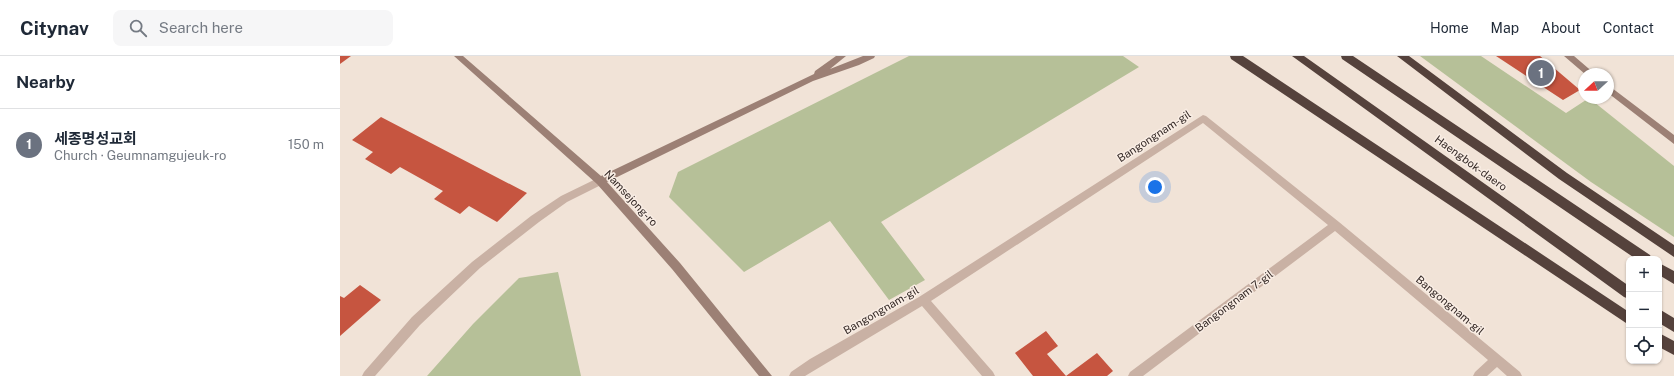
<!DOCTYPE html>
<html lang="en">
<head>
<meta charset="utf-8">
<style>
	:root { --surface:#fff; --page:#f6f6f7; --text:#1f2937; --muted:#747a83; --line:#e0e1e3; --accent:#1a73e8 }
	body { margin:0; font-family:"Public Sans","Noto Sans KR",sans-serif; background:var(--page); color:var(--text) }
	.controls { position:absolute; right:12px; bottom:12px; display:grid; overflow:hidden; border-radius:8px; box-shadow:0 1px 3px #0004 }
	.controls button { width:36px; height:36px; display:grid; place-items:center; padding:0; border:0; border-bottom:1px solid var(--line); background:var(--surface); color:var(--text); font:20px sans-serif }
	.compass { position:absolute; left:1238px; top:12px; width:36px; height:36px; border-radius:50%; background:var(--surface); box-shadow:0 1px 3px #0004; rotate:249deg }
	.you { position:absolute; left:815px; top:131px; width:14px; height:14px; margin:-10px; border:3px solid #fff; border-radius:50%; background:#1a73e8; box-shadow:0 0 0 6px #1a73e833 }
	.badge { display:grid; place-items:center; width:26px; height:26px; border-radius:50%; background:var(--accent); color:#fff; font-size:13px; font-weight:700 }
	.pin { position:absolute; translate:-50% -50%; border:2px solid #fff; box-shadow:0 1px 4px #0006 }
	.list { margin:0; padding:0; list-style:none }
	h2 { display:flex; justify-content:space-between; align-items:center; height:52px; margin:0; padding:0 16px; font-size:17px }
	h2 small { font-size:13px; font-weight:400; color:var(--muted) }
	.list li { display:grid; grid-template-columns:26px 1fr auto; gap:12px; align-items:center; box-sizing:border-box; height:72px; padding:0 16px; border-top:1px solid var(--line) }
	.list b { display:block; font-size:15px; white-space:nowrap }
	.list p { margin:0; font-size:13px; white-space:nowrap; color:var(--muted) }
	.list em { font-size:13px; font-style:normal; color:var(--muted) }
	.icon { flex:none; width:22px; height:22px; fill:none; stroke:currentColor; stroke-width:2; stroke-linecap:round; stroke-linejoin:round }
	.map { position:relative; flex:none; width:1334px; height:320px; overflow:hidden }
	header { display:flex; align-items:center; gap:24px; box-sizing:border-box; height:56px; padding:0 20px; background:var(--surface); border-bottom:1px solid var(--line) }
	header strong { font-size:19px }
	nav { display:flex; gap:22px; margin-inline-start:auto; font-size:14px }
	.search { width:280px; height:36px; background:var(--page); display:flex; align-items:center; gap:10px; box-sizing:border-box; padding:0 14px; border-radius:8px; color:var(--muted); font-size:15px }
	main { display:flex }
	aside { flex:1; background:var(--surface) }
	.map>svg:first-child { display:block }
	.green { fill:#b6c098 }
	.building { fill:#c65540 }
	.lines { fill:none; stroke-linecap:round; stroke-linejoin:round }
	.lane { fill:#c9b1a4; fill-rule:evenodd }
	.street { fill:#c9b1a4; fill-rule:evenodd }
	.secondary { fill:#9c8075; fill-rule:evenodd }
	.highway { fill:#55423c; fill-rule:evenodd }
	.labels { text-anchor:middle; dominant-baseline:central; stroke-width:3; stroke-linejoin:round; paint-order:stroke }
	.street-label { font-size:11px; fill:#342926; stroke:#f9ede4 }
</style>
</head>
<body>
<header>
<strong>Citynav</strong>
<div class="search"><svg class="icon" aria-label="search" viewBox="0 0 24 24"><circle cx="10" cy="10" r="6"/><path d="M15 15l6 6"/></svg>Search here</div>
<nav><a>Home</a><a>Map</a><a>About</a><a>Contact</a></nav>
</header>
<main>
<aside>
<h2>Nearby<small></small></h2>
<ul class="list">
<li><span class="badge" style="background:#6b7280">1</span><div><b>세종명성교회</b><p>Church · Geumnamgujeuk-ro</p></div><em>150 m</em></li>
</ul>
</aside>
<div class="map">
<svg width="1334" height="320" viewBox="0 0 1334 320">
	<rect width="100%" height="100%" fill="#f1e3d7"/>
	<path class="green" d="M569,0H783L799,11L541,166L585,224L549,244L490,165L404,216L329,141L338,116Z
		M1080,0H1141L1226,57L1249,42L1334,110V181L1251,126Z
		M218,216L241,320H87L133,268L179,222Z"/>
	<path class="building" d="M0,0H11L0,8Z
		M1156,0H1200L1240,34L1223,44Z
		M41,61L187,137L157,166L129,150L120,158L94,143L103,135L60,111L51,118L25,103L33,96L12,84Z
		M20,229L41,244L0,280V240L4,242Z
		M706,275L718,290L707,298L726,320L757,297L773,315L767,320H693L675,297Z"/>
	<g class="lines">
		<path class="lane" d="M260,121L263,122L265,125L263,128L227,146L199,166L140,212L80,269L35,320H22L24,316L72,261L132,206L191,160L221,140Z"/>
		<path class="street" d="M863,59L866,60L999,166L1180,316L1182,320H1167L1157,311L1147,320H1133L1135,316L1148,304L995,175L803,320H788L790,316L988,169L863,67L591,245L653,316L655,320H642L582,250L465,320H449L451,316L470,303L579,241Z"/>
		<path class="secondary" d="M114,0H123L261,120L474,18L475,15L496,0H506L490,13L523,0H535L534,2L519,9L473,25L267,126L340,207L432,320H419L332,213L257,128Z
			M1224,0H1234L1255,18H1245Z
			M1268,29L1334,79V88L1268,37Z"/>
		<path class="highway" d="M890,0H903L1289,256V269L891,3Z
			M952,0H964L1289,230V243L1284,241Z
			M1001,0H1013L1310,199L1312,203H1296L1002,3Z
			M1057,0H1069L1227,117L1334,189V201L1219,123Z
			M1319,207L1334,215V228L1319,219Z
			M1319,253L1334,262V276L1319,267Z
			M1319,277L1334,285V299L1319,291Z"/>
	</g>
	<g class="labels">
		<g class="street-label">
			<text transform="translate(814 80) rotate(-33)">Bangongnam-gil</text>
			<text transform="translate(1131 107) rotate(36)">Haengbok-daero</text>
			<text transform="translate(291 142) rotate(47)">Namsejong-ro</text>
			<text transform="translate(894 245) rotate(-37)">Bangongnam 7-gil</text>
			<text transform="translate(1110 249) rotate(40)">Bangongnam-gil</text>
			<text transform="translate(541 254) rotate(-30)">Bangongnam-gil</text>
		</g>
	</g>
</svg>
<div class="controls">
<button>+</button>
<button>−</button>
<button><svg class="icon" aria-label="locate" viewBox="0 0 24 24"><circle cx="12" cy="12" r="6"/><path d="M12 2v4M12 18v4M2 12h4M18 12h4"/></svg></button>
</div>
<svg class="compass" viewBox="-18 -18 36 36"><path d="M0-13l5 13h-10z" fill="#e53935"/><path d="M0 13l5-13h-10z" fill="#747a83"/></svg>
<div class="you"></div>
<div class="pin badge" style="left:1201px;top:17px;background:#6b7280">1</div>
</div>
</main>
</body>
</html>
